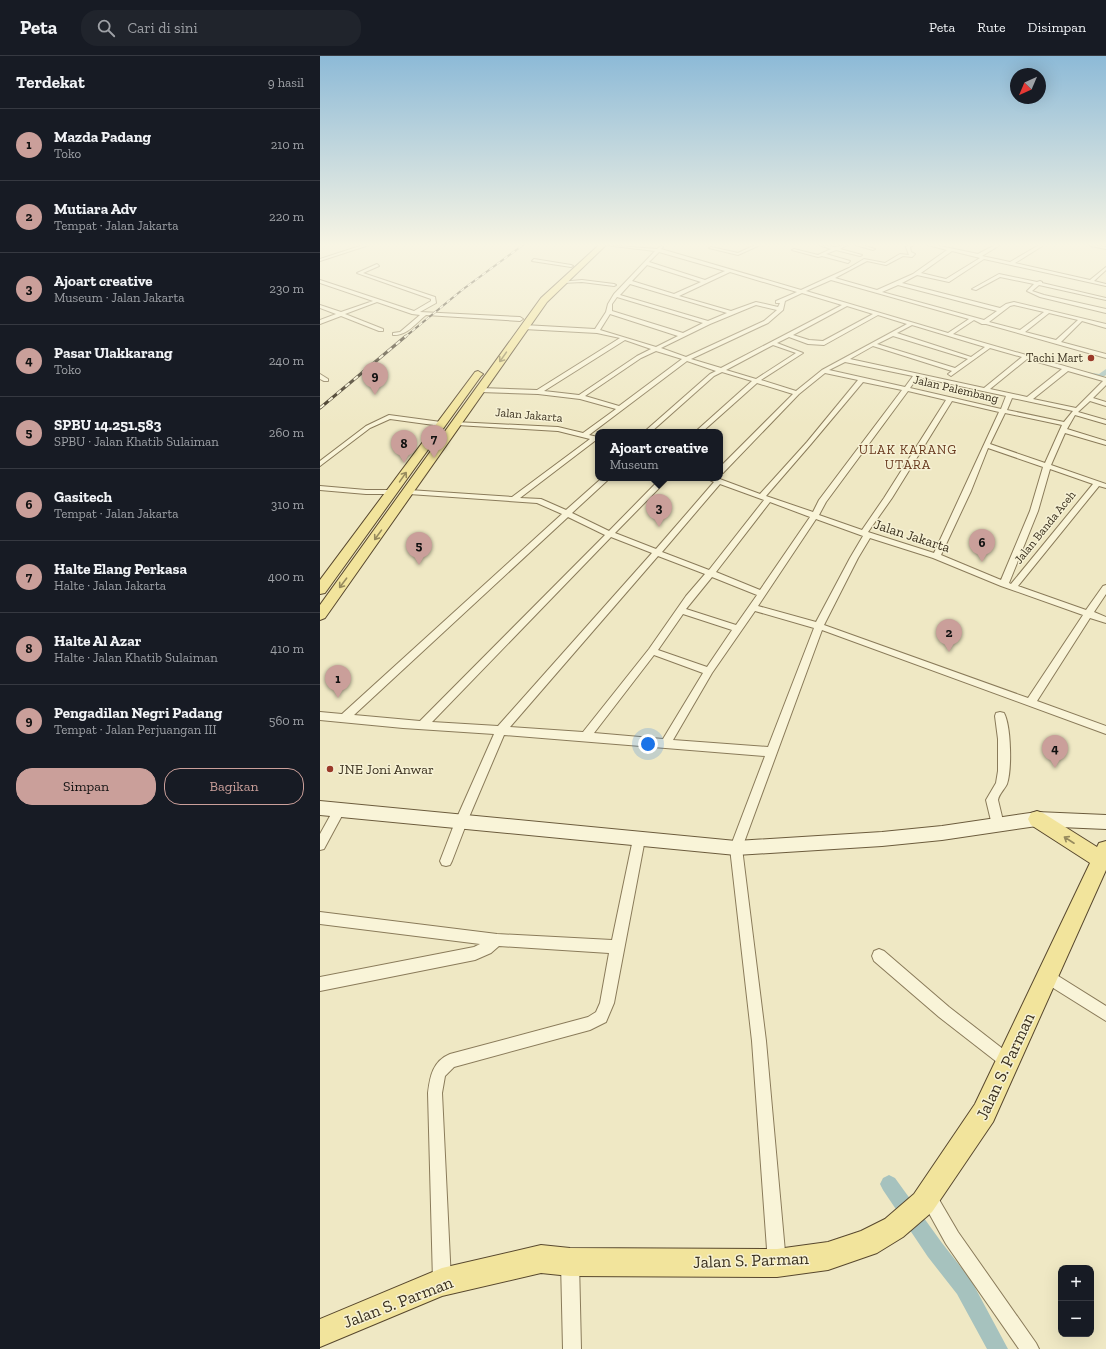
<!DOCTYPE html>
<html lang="id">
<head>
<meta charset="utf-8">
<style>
	:root { --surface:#171b24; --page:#20242c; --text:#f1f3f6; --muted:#9ea1a6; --line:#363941; --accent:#ca9f9a }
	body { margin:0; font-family:"Zilla Slab",serif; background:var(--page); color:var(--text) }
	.controls { position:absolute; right:12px; bottom:12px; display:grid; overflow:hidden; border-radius:8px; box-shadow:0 4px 16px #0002 }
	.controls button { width:36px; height:36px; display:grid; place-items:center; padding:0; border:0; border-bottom:1px solid var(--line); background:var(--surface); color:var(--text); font:20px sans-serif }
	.compass { position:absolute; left:690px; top:12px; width:36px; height:36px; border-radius:50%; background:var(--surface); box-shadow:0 4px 16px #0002; rotate:224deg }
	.you { position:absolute; left:328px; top:688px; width:14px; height:14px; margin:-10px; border:3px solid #fff; border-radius:50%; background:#1a73e8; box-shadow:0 0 0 6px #1a73e833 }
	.badge { display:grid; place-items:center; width:26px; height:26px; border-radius:50%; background:var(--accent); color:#111; font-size:13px; font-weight:700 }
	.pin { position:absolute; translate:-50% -33px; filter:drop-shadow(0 1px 2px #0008) }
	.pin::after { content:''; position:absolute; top:21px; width:14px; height:12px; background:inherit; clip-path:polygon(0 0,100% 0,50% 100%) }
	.popup { position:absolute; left:275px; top:373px; width:128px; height:52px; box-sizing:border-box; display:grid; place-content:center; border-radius:8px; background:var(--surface); filter:drop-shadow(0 1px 3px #0005); font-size:13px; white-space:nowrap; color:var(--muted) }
	.popup b { font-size:15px; color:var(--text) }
	.popup::after { content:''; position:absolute; left:50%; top:100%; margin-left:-8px; border:8px solid transparent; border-top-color:var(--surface) }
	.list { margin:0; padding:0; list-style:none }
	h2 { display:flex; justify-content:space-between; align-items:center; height:52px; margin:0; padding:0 16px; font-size:17px }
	h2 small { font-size:13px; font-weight:400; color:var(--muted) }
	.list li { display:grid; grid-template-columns:26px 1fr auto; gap:12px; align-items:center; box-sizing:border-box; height:72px; padding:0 16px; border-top:1px solid var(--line) }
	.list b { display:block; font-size:15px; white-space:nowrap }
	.list p { margin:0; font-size:13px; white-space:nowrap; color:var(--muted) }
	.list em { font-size:13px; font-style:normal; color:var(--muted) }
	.actions { display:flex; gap:8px; padding:12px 16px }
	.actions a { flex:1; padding:9px 0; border:1px solid var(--accent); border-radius:16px; text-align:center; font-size:14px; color:var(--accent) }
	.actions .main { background:var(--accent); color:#111 }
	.icon { flex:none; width:22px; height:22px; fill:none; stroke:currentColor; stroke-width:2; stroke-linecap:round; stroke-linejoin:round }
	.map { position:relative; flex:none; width:786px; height:1293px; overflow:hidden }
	header { display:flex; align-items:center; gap:24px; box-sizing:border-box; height:56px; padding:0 20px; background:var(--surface); border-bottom:1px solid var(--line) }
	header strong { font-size:19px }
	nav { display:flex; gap:22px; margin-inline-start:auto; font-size:14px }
	.search { width:280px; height:36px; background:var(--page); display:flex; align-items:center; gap:10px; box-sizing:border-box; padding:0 14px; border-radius:16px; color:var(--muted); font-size:15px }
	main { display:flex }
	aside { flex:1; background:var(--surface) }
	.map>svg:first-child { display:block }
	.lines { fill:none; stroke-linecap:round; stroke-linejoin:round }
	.canal { fill:#a6c2be; fill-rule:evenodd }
	.street-casing { stroke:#8a7b5a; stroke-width:2 }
	.secondary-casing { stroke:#6c5c3d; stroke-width:2 }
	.primary-casing { stroke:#58482e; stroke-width:2 }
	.street { fill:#f9f4d8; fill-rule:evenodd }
	.secondary { fill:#f9f4d8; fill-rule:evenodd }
	.primary { fill:#f2e49c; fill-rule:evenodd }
	.rail-far1-casing { stroke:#3a301e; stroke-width:2 }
	.rail-casing { stroke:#3a301e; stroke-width:3 }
	.rail-far1 { stroke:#f6f1d4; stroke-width:1.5; stroke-dasharray:4.5; stroke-linecap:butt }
	.rail { stroke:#f6f1d4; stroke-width:2; stroke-dasharray:5.5; stroke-linecap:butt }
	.oneway { stroke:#968a5d }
	.poi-dot { fill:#9a3929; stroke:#f6f1d4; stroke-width:1.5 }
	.labels { text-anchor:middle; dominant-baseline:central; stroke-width:3; stroke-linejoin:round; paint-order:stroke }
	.far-poi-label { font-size:12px; fill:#3a301e; stroke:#f6f1d4; text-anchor:end }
	.far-street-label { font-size:12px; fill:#3a301e; stroke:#f6f1d4 }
	.far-quarter-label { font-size:13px; letter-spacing:1px; fill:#67381d; stroke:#f6f1d4 }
	.street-label { font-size:14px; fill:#3a301e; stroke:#f6f1d4 }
	.poi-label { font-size:14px; fill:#3a301e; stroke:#f6f1d4; text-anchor:start }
	.near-street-label { font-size:17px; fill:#3a301e; stroke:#f6f1d4 }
</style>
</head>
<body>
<header>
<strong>Peta</strong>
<div class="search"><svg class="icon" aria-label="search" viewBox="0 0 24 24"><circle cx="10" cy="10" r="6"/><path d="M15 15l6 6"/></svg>Cari di sini</div>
<nav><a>Peta</a><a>Rute</a><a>Disimpan</a></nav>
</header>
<main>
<aside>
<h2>Terdekat<small>9 hasil</small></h2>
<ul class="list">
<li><span class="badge">1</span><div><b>Mazda Padang</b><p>Toko</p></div><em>210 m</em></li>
<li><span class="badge">2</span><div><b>Mutiara Adv</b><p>Tempat · Jalan Jakarta</p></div><em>220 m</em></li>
<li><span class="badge">3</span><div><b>Ajoart creative</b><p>Museum · Jalan Jakarta</p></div><em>230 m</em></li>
<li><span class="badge">4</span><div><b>Pasar Ulakkarang</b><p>Toko</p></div><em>240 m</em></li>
<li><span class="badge">5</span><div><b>SPBU 14.251.583</b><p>SPBU · Jalan Khatib Sulaiman</p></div><em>260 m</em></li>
<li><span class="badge">6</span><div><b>Gasitech</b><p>Tempat · Jalan Jakarta</p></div><em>310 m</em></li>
<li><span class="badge">7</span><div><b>Halte Elang Perkasa</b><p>Halte · Jalan Jakarta</p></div><em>400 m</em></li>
<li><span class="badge">8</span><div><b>Halte Al Azar</b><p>Halte · Jalan Khatib Sulaiman</p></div><em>410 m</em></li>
<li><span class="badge">9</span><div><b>Pengadilan Negri Padang</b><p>Tempat · Jalan Perjuangan III</p></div><em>560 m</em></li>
</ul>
<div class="actions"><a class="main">Simpan</a><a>Bagikan</a></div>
</aside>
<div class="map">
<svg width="786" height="1293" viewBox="0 0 786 1293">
	<rect width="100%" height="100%" fill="#efe8c4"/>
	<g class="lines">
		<path class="canal" d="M786,313V319L781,322L766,320L763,318L766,316L779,318Z
			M569,1119L575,1122L622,1187L651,1224L688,1293H667L637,1238L608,1201L563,1134L560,1128L563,1122Z"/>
		<defs>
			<path id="street" d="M43,189H49L0,205V203Z
				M285,189L337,193L341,190L343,191L341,193L481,234L529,212L544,203L565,207L580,198L589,199L586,191L589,189H594L590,191L591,196L595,198L592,201L583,200L566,209L547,205L515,222L557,234L593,218L627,194L608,189H615L658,198L675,189H680L662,200L690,206L719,189H724L695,207L770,224L786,211V214L774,225L786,228V230L664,203L629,226L597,219L582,227L680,252L686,248L694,246L786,268V272L762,265L741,286L786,298V302L666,268H662L654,264L633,278L786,322V329L773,342L786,346V350L770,345L758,356L786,364V368L755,359L747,373L786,385V389L745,377L731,409L786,428V432L779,430L698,530L766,554L783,530L786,529V538L774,556L786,561V567L770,562L717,645L786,670V678L502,574L422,792L446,985L466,1207L463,1213L457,1216L451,1213L448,1207L432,985L410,792L445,700L184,679L147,766L132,805L130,809L126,810L122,809L120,805L135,766L174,678L83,672L0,664V656L22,658L242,458L217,447L89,438L85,436L89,434L192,441L270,383L238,375L137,369L134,367L135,366L238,371L263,377L296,353L260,343L218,338L160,336L157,334L160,332L217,334L300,282L277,277L204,273L201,271L204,269L275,273L286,256L288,248L294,238L335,195ZM632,195L660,202L626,223L601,217ZM339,196L405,215L385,224L329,206ZM327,209L381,226L354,238L312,225ZM410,216L477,236L456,245V247H460L458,251L436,246L411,255L359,240ZM511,224L649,263L628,277L486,235ZM310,228L407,257L388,265L300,239ZM578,229L677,255L664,264L562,236ZM482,237L522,249L401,312L371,303L448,267L463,254L465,245ZM297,241L383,267L363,277L292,255V248ZM436,249L457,254L444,265L366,301L341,292L390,268ZM694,249L724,256L700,274L669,266L690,250ZM527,250L553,258L503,285L489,284L473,279ZM729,257L758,264L736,284L705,276ZM290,258L358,280L336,291L280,274ZM558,259L587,268L502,314L476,335L441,324L483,297L457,287L469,281L488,288L504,289ZM592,269L665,291L651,301L577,277ZM573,280L648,303L635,312L557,288ZM305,284L331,293L317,300L259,339L224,335ZM453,289L476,297L436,323L406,314ZM553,290L632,315L628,318L631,320L670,292L702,301L664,332L530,303ZM336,295L362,303L299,350L265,340L321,302ZM707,303L742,313L707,341L670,333ZM367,305L396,315L390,318L324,376H331L394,320L402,316L432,325L375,376H382L437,327L473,338L400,411V417H403L479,338L505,317L538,324L487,386L440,438L397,422H386L394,426L336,493L295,477L349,422H341L289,475L252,457L290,422H282L246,454L221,443L200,442L276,384L278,385V381L269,379ZM525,306L593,320L585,331L509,314ZM748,315L783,325L756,352L713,343ZM598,321L686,340L681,353L590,332ZM543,326L582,334L499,444L493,456L446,440L491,388ZM588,335L626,344L564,442L542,474L499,459L506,446ZM692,342L753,355L744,366L687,354ZM632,345L679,356L614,497L548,476L572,442ZM685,357L742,369L725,407L670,388ZM668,392L723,411L710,455L681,524L621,499L651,435ZM730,413L773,428L691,528L689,527L718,455ZM400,428L444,444L389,514L342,496ZM450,446L490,461L440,534L396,516ZM248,461L285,479L100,665L34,659ZM496,463L543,480L530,502L496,566L438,550ZM291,481L332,497L178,670L112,666ZM550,482L613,502L681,530L763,559L708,642L504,569L538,502ZM338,500L385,518L366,540L329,593L263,676L190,671ZM392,521L437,539L416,569L366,553ZM435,555L494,572L448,691L353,684L392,617ZM363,558L412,574L387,611L338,594ZM334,599L383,617L343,683L274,677Z
				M435,189H440L418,199L389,192L391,191L418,197Z
				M499,189L515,191L527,189L520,193L542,199L540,200L516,194L506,198L530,205L528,207L502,200L498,201L472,194L474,193L498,199L511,193Z
				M536,189H542L555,193L553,194Z
				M770,189L786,191V193L771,190Z
				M214,203L251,209L253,210L251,211L212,205Z
				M57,208L59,210L43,217L115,241L116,247L100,256L200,261L203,263L200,265L106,259C96,267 87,280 73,279V277L80,276L100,259L92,258L57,246L25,258L63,273V275H59L21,260L0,268V264L16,258L0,252V249L21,256L53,245L0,227V224L94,255L111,245V243L37,217Z
				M679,218L717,226L720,225L722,226V227L786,242V244L719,229L712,235L724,239L786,253V257L720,241L707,235L714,228L680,221L656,234L652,233Z
				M262,224L294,228L296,229L294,230L262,226L242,227L240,226Z
				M0,318L8,323V325H4L0,323Z
				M69,359L121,366L124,368L121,370L70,363L50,372L0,410V405L46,370Z
				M0,430L46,434H72L76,436L72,438H46L0,434Z
				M680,656L684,657C691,670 692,713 687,728C684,734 679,738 678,744L684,769L682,773L678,774L674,773L672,769L666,744L676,727L678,715V683L675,660L676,657Z
				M19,749L23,751L25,754L4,793L0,794V778L15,751Z
				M319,778L323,779L325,783L294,947L286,966L270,974L134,1011L125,1020L122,1037L131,1225L128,1231L122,1234L116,1231L113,1225L108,1037C110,1020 113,1005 130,998L268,961L276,956L280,947L289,897L179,890L171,897L155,904L0,935V921L154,891L160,888L0,868V856L177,878L292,884L313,783L315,779Z
				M559,893L564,895L629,951L692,1000L694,1005L692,1010L687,1012L682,1010L619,961L554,905L552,900L554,895Z
				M727,913L786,950V965L722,925L720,920L722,915Z
				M608,1133L614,1135L638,1176L716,1287L719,1293H699L626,1188L600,1141L602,1135Z
				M250,1197L256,1200L259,1206L261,1293H243L241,1206L244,1200Z"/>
			<path id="secondary" d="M0,745L416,785L562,776L622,770L717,756L786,759V773L717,770L622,784L562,790L416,799L0,759Z"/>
			<path id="primary" d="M279,189H286L227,246L5,562L0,564V549L221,242Z
				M158,315L163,318L161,320L5,537L0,538V524L155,316Z
				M717,755L723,757L777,791L779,787L786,785V814L673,1066L612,1156L583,1181L557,1197L508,1214L457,1221L250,1220L221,1217L122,1240L0,1291V1263L122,1212L221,1189L250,1192L457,1193L508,1186L541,1175L565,1163L594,1138L655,1048L770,807L711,769L708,763L711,757Z"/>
		</defs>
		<use href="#street" class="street-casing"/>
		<use href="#secondary" class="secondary-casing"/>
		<use href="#primary" class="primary-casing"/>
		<use href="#street" class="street"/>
		<use href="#secondary" class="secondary"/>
		<use href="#primary" class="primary"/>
		<defs>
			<path id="rail-far1" d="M85,281L142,234L203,189"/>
			<path id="rail" d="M0,352L86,280"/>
		</defs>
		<use href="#rail-far1" class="rail-far1-casing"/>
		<use href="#rail" class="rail-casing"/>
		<use href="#rail-far1" class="rail-far1"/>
		<use href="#rail" class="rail"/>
	</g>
	<defs><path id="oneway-shaft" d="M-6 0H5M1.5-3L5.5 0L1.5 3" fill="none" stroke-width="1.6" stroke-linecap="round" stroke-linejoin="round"/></defs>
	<g class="oneway">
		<use href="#oneway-shaft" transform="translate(183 301) rotate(125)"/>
		<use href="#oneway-shaft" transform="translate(83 421) rotate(-55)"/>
		<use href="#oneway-shaft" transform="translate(58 479) rotate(126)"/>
		<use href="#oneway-shaft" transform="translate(23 527) rotate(127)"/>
		<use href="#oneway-shaft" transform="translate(749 784) rotate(-147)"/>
	</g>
	<linearGradient id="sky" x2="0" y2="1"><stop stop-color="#8dbad7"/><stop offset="0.51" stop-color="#f8f5e4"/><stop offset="1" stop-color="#f8f5e4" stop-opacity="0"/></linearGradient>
	<rect width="786" height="370" fill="url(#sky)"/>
	<g class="poi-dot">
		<circle cx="771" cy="302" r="4"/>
		<circle cx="10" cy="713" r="4"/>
	</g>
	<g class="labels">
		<g class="far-poi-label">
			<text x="763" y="302">Tachi Mart</text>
		</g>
		<g class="far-street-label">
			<text transform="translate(636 333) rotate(13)">Jalan Palembang</text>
			<text transform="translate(209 359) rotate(5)">Jalan Jakarta</text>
			<text transform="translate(725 471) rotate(-51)">Jalan Banda Aceh</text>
		</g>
		<g class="far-quarter-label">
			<text x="588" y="393">ULAK KARANG<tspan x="588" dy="15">UTARA</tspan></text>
		</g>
		<g class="street-label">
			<text transform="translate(592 480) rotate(18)">Jalan Jakarta</text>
		</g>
		<g class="poi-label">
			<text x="18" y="713">JNE Joni Anwar</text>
		</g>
		<g class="near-street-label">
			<text transform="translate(685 1010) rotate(-65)">Jalan S. Parman</text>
			<text transform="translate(431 1204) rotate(-2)">Jalan S. Parman</text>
			<text transform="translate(78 1246) rotate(-21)">Jalan S. Parman</text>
		</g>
	</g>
</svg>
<div class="controls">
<button>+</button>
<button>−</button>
</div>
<svg class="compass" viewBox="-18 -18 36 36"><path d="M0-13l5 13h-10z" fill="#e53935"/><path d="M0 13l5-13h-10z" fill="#9ea1a6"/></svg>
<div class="you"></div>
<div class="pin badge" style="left:18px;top:642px">1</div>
<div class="pin badge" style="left:629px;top:596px">2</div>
<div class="pin badge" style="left:339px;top:471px">3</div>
<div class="popup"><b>Ajoart creative</b>Museum</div>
<div class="pin badge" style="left:735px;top:712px">4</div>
<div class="pin badge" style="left:99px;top:509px">5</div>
<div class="pin badge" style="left:662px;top:506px">6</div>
<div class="pin badge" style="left:114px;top:402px">7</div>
<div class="pin badge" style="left:84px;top:407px">8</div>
<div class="pin badge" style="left:55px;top:339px">9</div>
</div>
</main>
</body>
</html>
